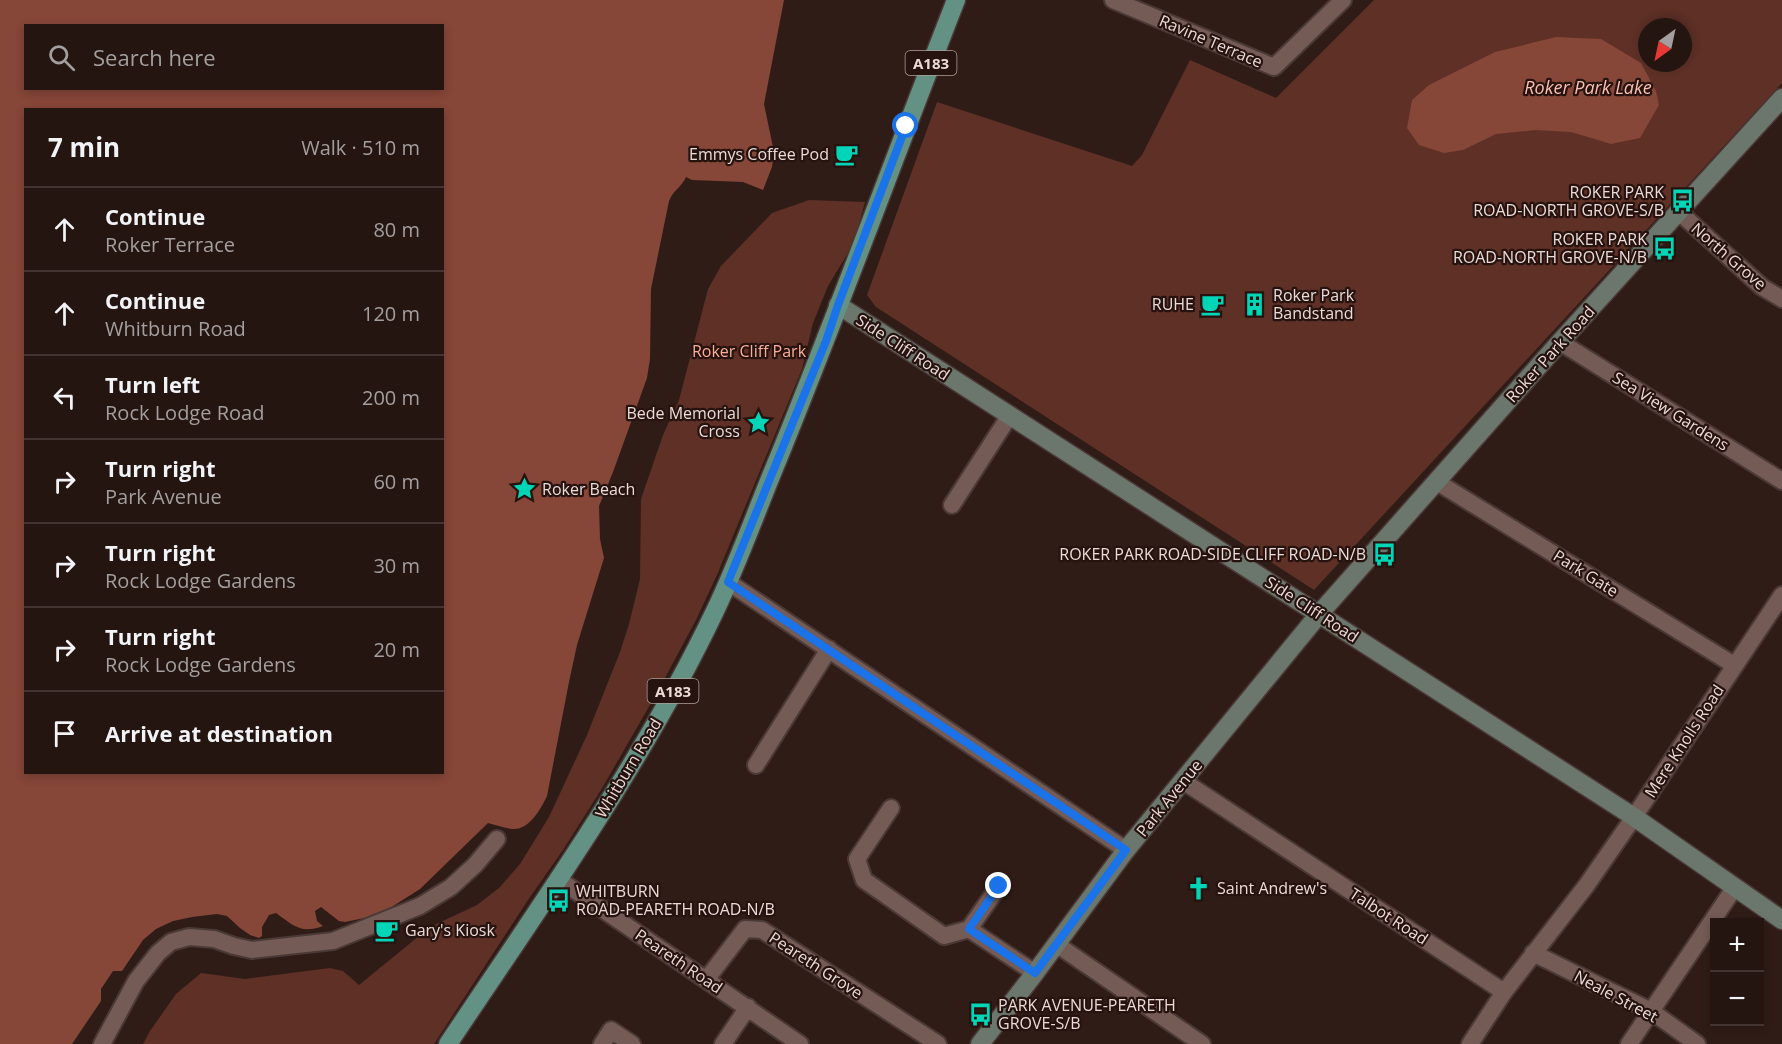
<!DOCTYPE html>
<html lang="en">
<head>
<meta charset="utf-8">
<style>
	:root { --surface:#241511; --page:#2c1e1a; --text:#f1f3f6; --muted:#a39f9f; --line:#413431 }
	body { margin:0; font-family:"Open Sans",sans-serif; background:var(--page); color:var(--text) }
	.controls { position:absolute; right:18px; bottom:18px; display:grid; overflow:hidden; border-radius:0px; box-shadow:0 3px 9px #0003 }
	.controls button { width:54px; height:54px; display:grid; place-items:center; padding:0; border:0; border-bottom:2px solid var(--line); background:var(--surface); color:var(--text); font:30px sans-serif }
	.compass { position:absolute; left:1638px; top:18px; width:54px; height:54px; border-radius:50%; background:var(--surface); box-shadow:0 3px 9px #0003; rotate:213deg }
	.stop { position:absolute; width:18px; height:18px; margin:-14px; border:4px solid #1a73e8; border-radius:50%; background:#fff }
	.stop.end { background:#1a73e8; border-color:#fff; box-shadow:0 2px 6px #0008 }
	.list { margin:0; padding:0; list-style:none }
	h2 { display:flex; justify-content:space-between; align-items:center; height:78px; margin:0; padding:0 24px; font-size:26px }
	h2 small { font-size:20px; font-weight:400; color:var(--muted) }
	.list li { display:grid; grid-template-columns:39px 1fr auto; gap:18px; align-items:center; box-sizing:border-box; height:84px; padding:0 24px; border-top:2px solid var(--line) }
	.list b { display:block; font-size:22px; white-space:nowrap }
	.list p { margin:0; font-size:20px; white-space:nowrap; color:var(--muted) }
	.list em { font-size:20px; font-style:normal; color:var(--muted) }
	.icon { flex:none; width:33px; height:33px; fill:none; stroke:currentColor; stroke-width:2; stroke-linecap:round; stroke-linejoin:round }
	.map { position:relative; flex:none; width:1782px; height:1044px; overflow:hidden }
	.search { position:absolute; background:var(--surface); box-shadow:0 3px 9px #0003; left:24px; top:24px; width:420px; height:66px; display:flex; align-items:center; gap:15px; box-sizing:border-box; padding:0 21px; border-radius:0px; color:var(--muted); font-size:22px }
	.panel { position:absolute; background:var(--surface); box-shadow:0 3px 9px #0003; left:24px; top:108px; width:420px; height:666px; border-radius:0px }
	.map>svg:first-child { display:block }
	.green { fill:#5e3026; fill-rule:evenodd }
	.water { fill:#864638; fill-rule:evenodd }
	.lines { fill:none; stroke-linecap:round; stroke-linejoin:round }
	.street-casing { stroke:#4a3936; stroke-width:20 }
	.secondary-casing { stroke:#4a3936; stroke-width:21 }
	.primary-casing { stroke:#4a3936; stroke-width:21 }
	.street { stroke:#745b55; stroke-width:16 }
	.secondary { stroke:#6b776c; stroke-width:18 }
	.primary { stroke:#639284; stroke-width:18 }
	.route { stroke:#1a73e8; stroke-width:8 }
	.labels { text-anchor:middle; dominant-baseline:central; stroke-width:4.5; stroke-linejoin:round; paint-order:stroke }
	.shield { fill:#26120e; stroke:#af9f9b; stroke-width:1.5 }
	.shield-label { font-size:15px; font-weight:bold; fill:#eadbd7 }
	.street-label { font-size:16px; fill:#eadbd7; stroke:#26120e }
	.poi-label { font-size:16px; fill:#eadbd7; stroke:#26120e; text-anchor:end }
	.park-label { font-size:16px; fill:#fcae9b; stroke:#26120e }
	.water-label { font-size:18px; font-style:italic; fill:#fabeb0; stroke:#26120e }
</style>
</head>
<body>
<div class="map">
<svg width="1782" height="1044" viewBox="0 0 1782 1044">
	<rect width="100%" height="100%" fill="#301c17"/>
	<path class="green" d="M1374,0H1782V83L1314,590L876,307L867,295L937,102L1132,166L1142,155L1190,60L1276,98ZM1647,27H1683V63H1647Z
		M809,200L865,202L854,243L828,286L813,323L802,369L717,575L696,620L658,691L601,790L563,850L528,900L434,1044H143L150,1031L176,994L201,973L245,979L330,968L343,971L359,985L430,927L477,905L499,888L520,864L549,817L587,735L620,652L629,624L640,579L641,499L663,435L679,400L708,289L721,266L772,213Z"/>
	<path class="water" d="M0,0H784L764,104L774,152L772,167L763,190L743,182L692,180L686,177C681,188 674,189 669,201L651,289L650,359L647,378L613,472L599,506L600,539L604,558L577,645L569,682L547,796C541,809 529,830 513,829C504,828 496,825 488,823L420,889L379,915L345,922L339,921L321,907L315,911L317,921L323,926C301,934 294,926 276,913L269,915L262,927V936L259,938L250,935L240,928L227,916L217,914L192,917L173,921L156,929L143,940L122,971H113L101,989V1001L72,1044H0ZM26,26H442V88H26ZM26,110H442V772H26Z
		M1556,37L1601,39L1641,63L1656,91L1659,105L1640,138L1611,144L1571,132L1536,130L1496,134L1463,150L1444,153L1419,145L1407,128L1412,100L1429,85L1495,52Z"/>
	<g class="lines">
		<defs>
			<path id="street" d="M1113,0L1274,67L1343,0
				M1678,211L1762,287L1782,299
				M1560,342L1782,481
				M1437,482L1734,665
				M952,505L1010,415
				M728,582L1126,850
				M756,765L829,649
				M1183,781L1504,992
				M891,808L857,859L864,880L944,936L969,929L1035,973
				M558,879L800,1044
				M969,929L999,886
				M1056,944L1202,1044
				M1533,953L1651,1011L1697,1044
				M706,980L745,929L762,930L938,1044
				M102,1044L136,981L158,953L171,942L189,937L214,939L234,946L252,950L333,941L420,906L451,887L475,865L497,839
				M602,1044L611,1030L632,1044
				M723,1044L748,1007
				M1470,1044L1504,992L1586,886L1634,817L1782,595
				M1629,1044L1735,887"/>
			<path id="secondary" d="M838,305L1634,817L1782,920
				M980,1044L1035,973L1126,850L1320,613L1560,342L1782,98"/>
			<path id="primary" d="M448,1044C542,903 642,764 715,611C739,561 757,509 778,459C840,307 896,153 956,0"/>
		</defs>
		<use href="#street" class="street-casing"/>
		<use href="#secondary" class="secondary-casing"/>
		<use href="#primary" class="primary-casing"/>
		<use href="#street" class="street"/>
		<use href="#secondary" class="secondary"/>
		<use href="#primary" class="primary"/>
	</g>
	<g class="lines">
		<path class="route" d="M906,126L838,305L826,341L728,582L1126,850L1035,973L969,929L999,886"/>
	</g>
	<defs>
		<symbol id="cafe-bare" viewBox="-9 -9 18 18"><path d="M-5.5-4.5H6V0H3Q3 3.5 0 3.5H-2.5Q-5.5 3.5-5.5 0ZM3-3.2v2h1.7v-2ZM-6 4.5H4V6H-6Z" fill="#00d5b7" stroke="#26120e" stroke-width="2.5" paint-order="stroke"/></symbol>
		<symbol id="bus-bare" viewBox="-9 -9 18 18"><path d="M-5-6H5V4H4V6H2V4H-2V6H-4V4H-5ZM-3.5-4V0h7V-4ZM-3.5 1.2v1.5H-2V1.2ZM2 1.2v1.5H3.5V1.2Z" fill="#00d5b7" stroke="#26120e" stroke-width="2.5" paint-order="stroke"/></symbol>
		<symbol id="building-bare" viewBox="-9 -9 18 18"><path d="M-4-6H4V6H1V3H-1V6H-4ZM-2.5-4.3h1.7v1.8h-1.7ZM.8-4.3h1.7v1.8H.8ZM-2.5-1h1.7V.8h-1.7ZM.8-1h1.7V.8H.8Z" fill="#00d5b7" stroke="#26120e" stroke-width="2.5" paint-order="stroke"/></symbol>
		<symbol id="sight-bare" viewBox="-9 -9 18 18"><path d="M0-6L1.8-2.2L6-1.7L2.9 1.2L3.7 5.4L0 3.3L-3.7 5.4L-2.9 1.2L-6-1.7L-1.8-2.2Z" fill="#00d5b7" stroke="#26120e" stroke-width="2.5" paint-order="stroke"/></symbol>
		<symbol id="church-bare" viewBox="-9 -9 18 18"><path d="M-1.2-6h2.4v3.5h3.3v2.4h-3.3V6h-2.4V-.1h-3.3v-2.4h3.3Z" fill="#00d5b7" stroke="#26120e" stroke-width="2.5" paint-order="stroke"/></symbol>
	</defs>
	<g fill-rule="evenodd">
		<use href="#cafe-bare" x="830" y="138" width="33" height="33"/>
		<use href="#bus-bare" x="1666" y="184" width="33" height="33"/>
		<use href="#bus-bare" x="1648" y="232" width="33" height="33"/>
		<use href="#cafe-bare" x="1196" y="288" width="33" height="33"/>
		<use href="#building-bare" x="1238" y="288" width="33" height="33"/>
		<use href="#sight-bare" x="742" y="406" width="33" height="33"/>
		<use href="#sight-bare" x="508" y="472" width="33" height="33"/>
		<use href="#bus-bare" x="1368" y="538" width="33" height="33"/>
		<use href="#church-bare" x="1182" y="872" width="33" height="33"/>
		<use href="#bus-bare" x="542" y="884" width="33" height="33"/>
		<use href="#cafe-bare" x="370" y="914" width="33" height="33"/>
		<use href="#bus-bare" x="964" y="998" width="33" height="33"/>
	</g>
	<g class="labels">
		<g class="shield">
			<rect x="905.5" y="51" width="51" height="24" rx="4.5"/>
			<rect x="647.5" y="679" width="51" height="24" rx="4.5"/>
		</g>
		<g class="shield-label">
			<text x="931" y="63">A183</text>
			<text x="673" y="691">A183</text>
		</g>
		<g class="street-label">
			<text transform="translate(1211 41) rotate(23)">Ravine Terrace</text>
			<text transform="translate(1729 256) rotate(41)">North Grove</text>
			<text transform="translate(903 347) rotate(33)">Side Cliff Road</text>
			<text transform="translate(1550 354) rotate(-48)">Roker Park Road</text>
			<text transform="translate(1671 411) rotate(32)">Sea View Gardens</text>
			<text transform="translate(1586 573) rotate(32)">Park Gate</text>
			<text transform="translate(1312 609) rotate(33)">Side Cliff Road</text>
			<text transform="translate(1684 741) rotate(-57)">Mere Knolls Road</text>
			<text transform="translate(628 768) rotate(-59)">Whitburn Road</text>
			<text transform="translate(1169 798) rotate(-51)">Park Avenue</text>
			<text transform="translate(1389 916) rotate(33)">Talbot Road</text>
			<text transform="translate(679 961) rotate(34)">Peareth Road</text>
			<text transform="translate(816 965) rotate(33)">Peareth Grove</text>
			<text transform="translate(1616 996) rotate(28)">Neale Street</text>
		</g>
		<g class="poi-label">
			<text x="829" y="154">Emmys Coffee Pod</text>
			<text x="1664" y="192">ROKER PARK<tspan x="1664" dy="18">ROAD-NORTH GROVE-S/B</tspan></text>
			<text x="1647" y="239">ROKER PARK<tspan x="1647" dy="18">ROAD-NORTH GROVE-N/B</tspan></text>
			<text x="1273" y="295" text-anchor="start">Roker Park<tspan x="1273" dy="18">Bandstand</tspan></text>
			<text x="1194" y="304">RUHE</text>
			<text x="740" y="413">Bede Memorial<tspan x="740" dy="18">Cross</tspan></text>
			<text x="542" y="489" text-anchor="start">Roker Beach</text>
			<text x="1366" y="554">ROKER PARK ROAD-SIDE CLIFF ROAD-N/B</text>
			<text x="1217" y="888" text-anchor="start">Saint Andrew's</text>
			<text x="576" y="891" text-anchor="start">WHITBURN<tspan x="576" dy="18">ROAD-PEARETH ROAD-N/B</tspan></text>
			<text x="405" y="930" text-anchor="start">Gary's Kiosk</text>
			<text x="998" y="1005" text-anchor="start">PARK AVENUE-PEARETH<tspan x="998" dy="18">GROVE-S/B</tspan></text>
		</g>
		<g class="park-label">
			<text x="749" y="351">Roker Cliff Park</text>
		</g>
		<g class="water-label">
			<text x="1588" y="87">Roker Park Lake</text>
		</g>
	</g>
</svg>
<div class="controls">
<button>+</button>
<button>−</button>
</div>
<svg class="compass" viewBox="-18 -18 36 36"><path d="M0-13l5 13h-10z" fill="#e53935"/><path d="M0 13l5-13h-10z" fill="#a39f9f"/></svg>
<div class="stop" style="left:906px;top:126px"></div>
<div class="stop end" style="left:999px;top:886px"></div>
<div class="search"><svg class="icon" aria-label="search" viewBox="0 0 24 24"><circle cx="10" cy="10" r="6"/><path d="M15 15l6 6"/></svg>Search here</div>
<section class="panel">
<h2>7 min<small>Walk · 510 m</small></h2>
<ul class="list">
<li><svg class="icon" aria-label="ahead" viewBox="0 0 24 24"><path d="M12 20V5M6 11l6-6 6 6"/></svg><div><b>Continue</b><p>Roker Terrace</p></div><em>80 m</em></li>
<li><svg class="icon" aria-label="ahead" viewBox="0 0 24 24"><path d="M12 20V5M6 11l6-6 6 6"/></svg><div><b>Continue</b><p>Whitburn Road</p></div><em>120 m</em></li>
<li><svg class="icon" aria-label="left" viewBox="0 0 24 24"><path d="M17 20v-9H6M10 6l-5 5 5 5"/></svg><div><b>Turn left</b><p>Rock Lodge Road</p></div><em>200 m</em></li>
<li><svg class="icon" aria-label="right" viewBox="0 0 24 24"><path d="M7 20v-9h11M14 6l5 5-5 5"/></svg><div><b>Turn right</b><p>Park Avenue</p></div><em>60 m</em></li>
<li><svg class="icon" aria-label="right" viewBox="0 0 24 24"><path d="M7 20v-9h11M14 6l5 5-5 5"/></svg><div><b>Turn right</b><p>Rock Lodge Gardens</p></div><em>30 m</em></li>
<li><svg class="icon" aria-label="right" viewBox="0 0 24 24"><path d="M7 20v-9h11M14 6l5 5-5 5"/></svg><div><b>Turn right</b><p>Rock Lodge Gardens</p></div><em>20 m</em></li>
<li><svg class="icon" aria-label="arrive" viewBox="0 0 24 24"><path d="M6 21V4h12l-3 4 3 4H6"/></svg><div><b>Arrive at destination</b></div></li>
</ul>
</section>
</div>
</body>
</html>
